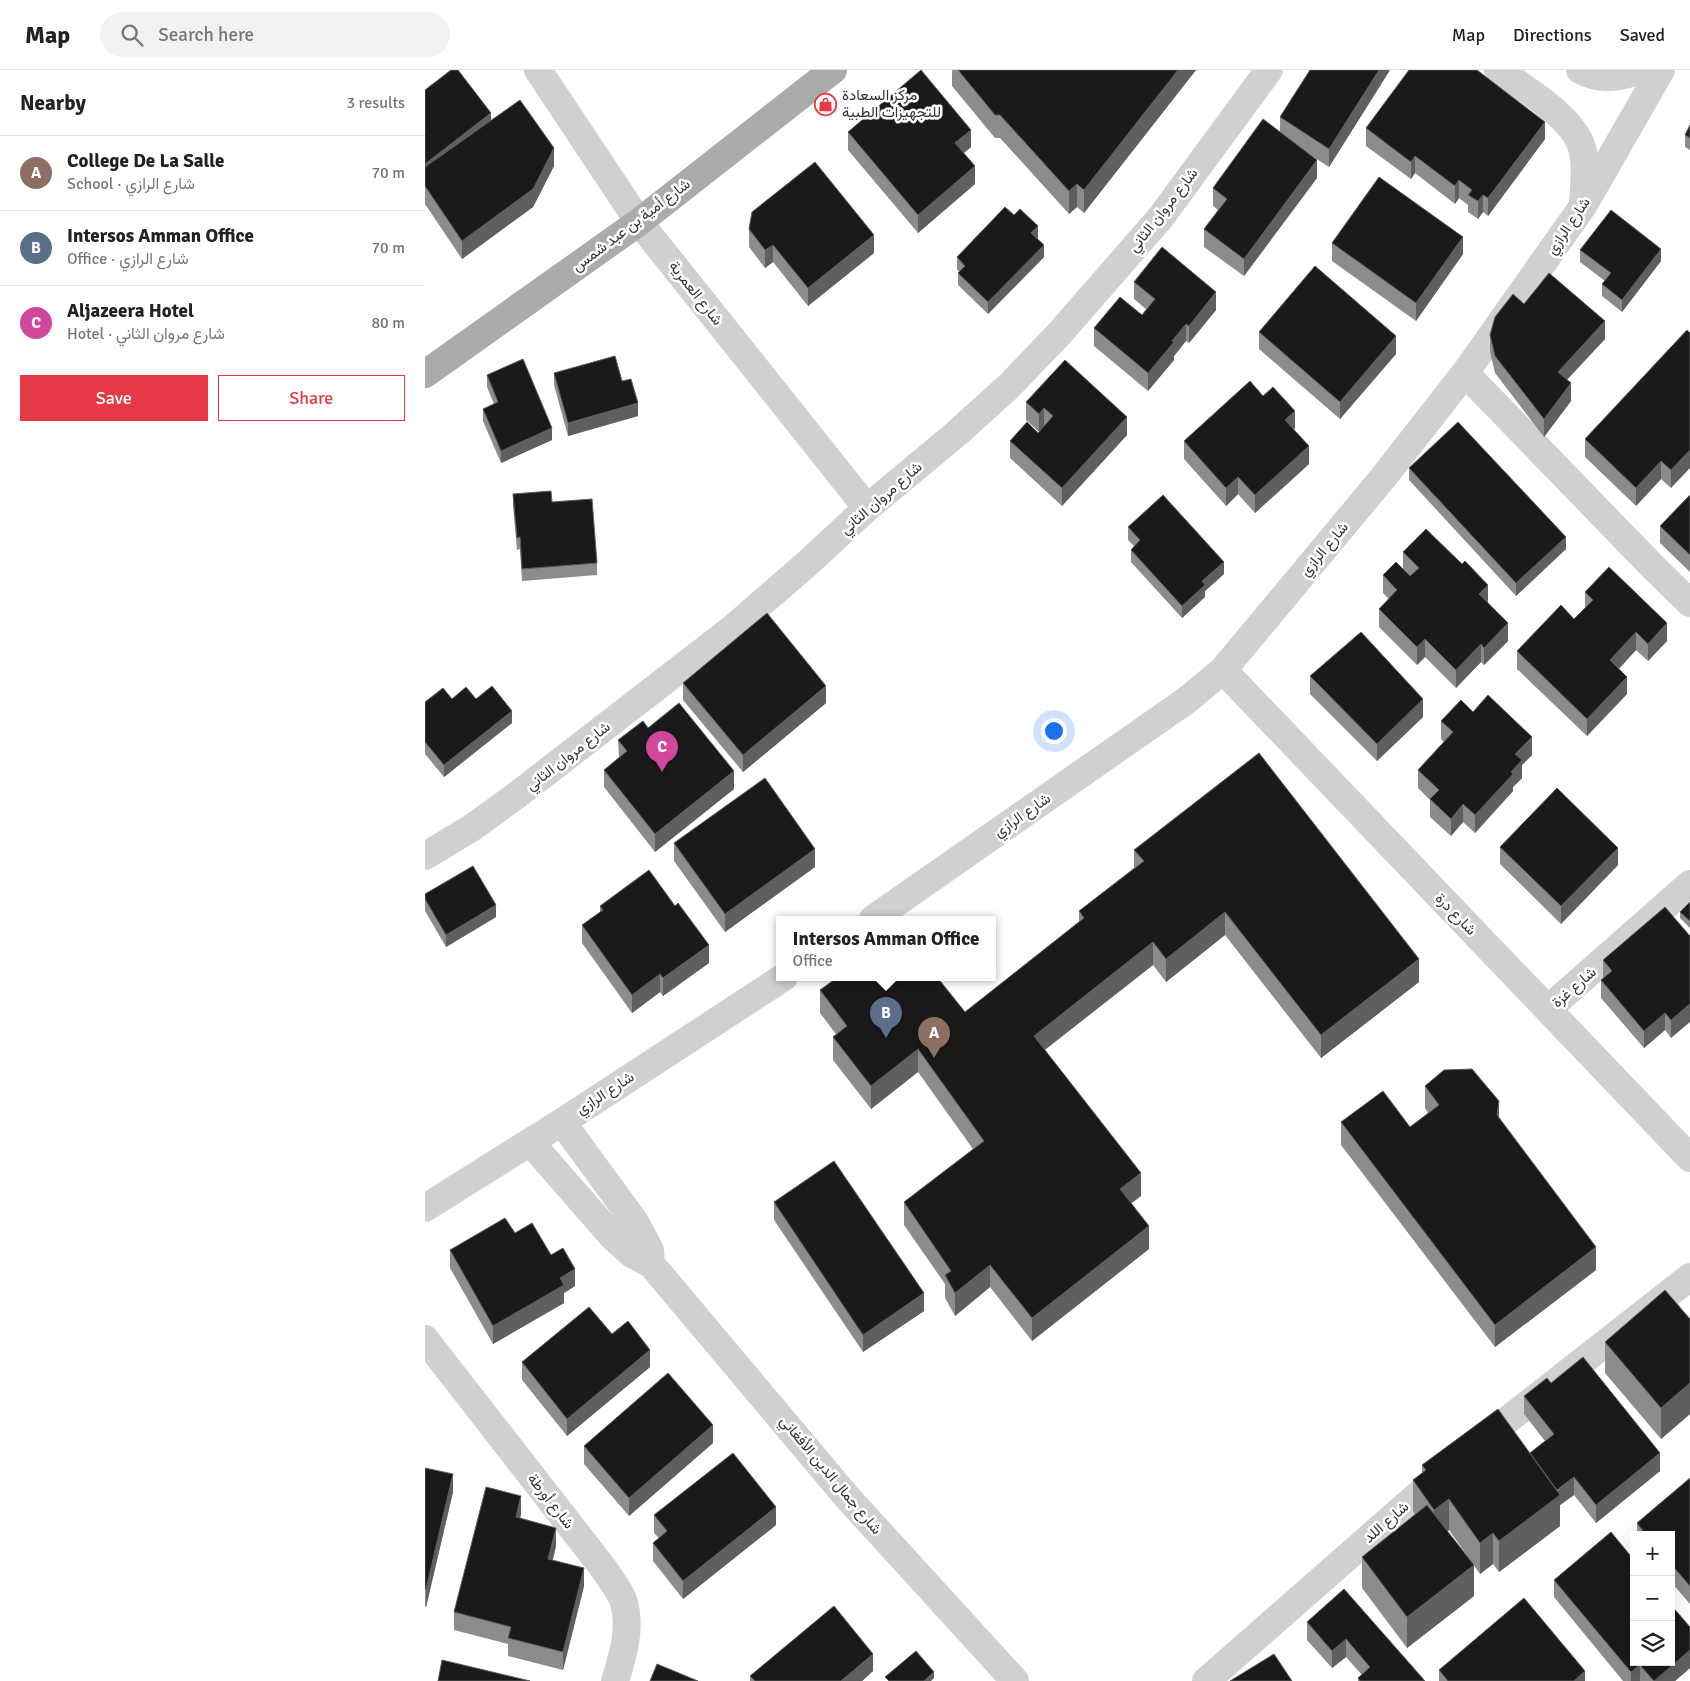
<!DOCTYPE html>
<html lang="en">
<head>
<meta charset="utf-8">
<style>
	:root { --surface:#fff; --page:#f2f2f2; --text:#222; --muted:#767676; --line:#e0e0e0; --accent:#e63946 }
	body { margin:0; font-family:Signika,Vazirmatn,sans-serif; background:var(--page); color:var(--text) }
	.controls { position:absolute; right:15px; bottom:15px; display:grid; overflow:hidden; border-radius:0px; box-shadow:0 5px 20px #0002 }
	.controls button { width:45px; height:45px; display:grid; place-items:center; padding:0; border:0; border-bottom:1px solid var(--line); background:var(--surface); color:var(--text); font:25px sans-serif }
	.you { position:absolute; left:628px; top:660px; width:18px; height:18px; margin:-12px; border:4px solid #fff; border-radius:50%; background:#1a73e8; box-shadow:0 0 0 8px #1a73e833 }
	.badge { display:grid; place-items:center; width:32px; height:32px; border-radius:50%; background:var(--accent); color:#fff; font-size:16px; font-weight:700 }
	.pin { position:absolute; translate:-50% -41px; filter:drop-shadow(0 1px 2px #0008) }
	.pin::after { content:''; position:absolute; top:26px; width:18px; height:15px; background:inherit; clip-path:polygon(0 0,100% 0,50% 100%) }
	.popup { position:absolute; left:351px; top:846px; width:220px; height:65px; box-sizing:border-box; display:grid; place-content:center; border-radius:0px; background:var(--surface); filter:drop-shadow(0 1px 4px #0005); font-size:16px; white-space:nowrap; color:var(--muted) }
	.popup b { font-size:19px; color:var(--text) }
	.popup::after { content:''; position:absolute; left:50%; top:100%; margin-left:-10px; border:10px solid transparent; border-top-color:var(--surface) }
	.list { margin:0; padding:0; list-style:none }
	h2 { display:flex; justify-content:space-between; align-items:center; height:65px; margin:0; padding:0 20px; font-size:21px }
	h2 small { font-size:16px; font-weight:400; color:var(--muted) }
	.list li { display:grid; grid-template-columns:32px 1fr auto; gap:15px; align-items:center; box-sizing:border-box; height:75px; padding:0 20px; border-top:1px solid var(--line) }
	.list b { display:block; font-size:19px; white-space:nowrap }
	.list p { margin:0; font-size:16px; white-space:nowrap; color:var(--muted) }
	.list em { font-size:16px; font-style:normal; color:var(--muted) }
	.actions { display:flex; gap:10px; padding:15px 20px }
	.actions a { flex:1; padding:11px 0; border:1px solid var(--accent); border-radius:0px; text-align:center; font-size:18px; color:var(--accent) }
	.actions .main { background:var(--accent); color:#fff }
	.icon { flex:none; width:28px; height:28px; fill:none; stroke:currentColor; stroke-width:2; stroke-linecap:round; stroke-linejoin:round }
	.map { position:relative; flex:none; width:1265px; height:1611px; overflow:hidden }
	header { display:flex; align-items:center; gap:30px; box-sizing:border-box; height:70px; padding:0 25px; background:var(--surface); border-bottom:1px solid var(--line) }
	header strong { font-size:24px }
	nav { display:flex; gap:28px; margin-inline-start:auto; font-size:18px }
	.search { width:350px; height:45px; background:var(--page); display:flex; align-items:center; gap:12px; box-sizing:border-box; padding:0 18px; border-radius:28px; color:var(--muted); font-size:19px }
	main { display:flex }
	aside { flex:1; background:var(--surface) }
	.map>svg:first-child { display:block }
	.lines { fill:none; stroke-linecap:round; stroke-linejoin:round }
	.minor { stroke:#d0d0d0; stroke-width:28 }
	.major { stroke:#ababab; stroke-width:28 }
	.wall { fill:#8c8c8c }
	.shaded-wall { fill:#5f5f5f }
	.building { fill:#1a1a1a; stroke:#5f5f5f }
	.labels { text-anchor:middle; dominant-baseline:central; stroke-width:5; stroke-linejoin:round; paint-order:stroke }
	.poi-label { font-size:15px; fill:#333; stroke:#fff; text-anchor:start }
	.street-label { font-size:15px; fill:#333; stroke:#fff }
</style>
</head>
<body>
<header>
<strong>Map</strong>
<div class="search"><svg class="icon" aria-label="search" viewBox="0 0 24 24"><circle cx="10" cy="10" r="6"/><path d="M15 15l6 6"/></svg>Search here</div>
<nav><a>Map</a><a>Directions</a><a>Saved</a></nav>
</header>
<main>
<aside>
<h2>Nearby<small>3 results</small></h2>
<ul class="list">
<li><span class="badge" style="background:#8d6e63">A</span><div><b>College De La Salle</b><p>School · شارع الرازي</p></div><em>70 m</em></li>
<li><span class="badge" style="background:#5c6f8a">B</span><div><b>Intersos Amman Office</b><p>Office · شارع الرازي</p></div><em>70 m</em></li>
<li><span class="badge" style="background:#d1479c">C</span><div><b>Aljazeera Hotel</b><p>Hotel · شارع مروان الثاني</p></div><em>80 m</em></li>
</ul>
<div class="actions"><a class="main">Save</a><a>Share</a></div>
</aside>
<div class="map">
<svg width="1265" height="1611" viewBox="0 0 1265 1611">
	<rect width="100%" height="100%" fill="#fff"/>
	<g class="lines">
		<path class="minor" d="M113,0L214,152L442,438
			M1073,0C1099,18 1148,47 1157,78C1162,95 1159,116 1158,133
			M1155,0C1175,11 1195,8 1215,0
			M1040,303L1229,498L1265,533
			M798,600L1265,1088
			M0,786L48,757L92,725L308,558L384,492L442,438L531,364L583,317L634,264L736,147L844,0
			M448,849L762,630L798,600L957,409L1040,303L1158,136L1236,0
			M1123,939L1265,814
			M137,1052L210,1152L225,1180L226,1194
			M105,1072L188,1167L207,1184L226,1194L422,1427L590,1611
			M0,1138L137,1052L359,907
			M0,1269L179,1499C185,1509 194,1519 198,1530C207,1556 198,1586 190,1611
			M1053,1373L1265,1207
			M781,1611L1017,1404"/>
		<path class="major" d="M0,304L214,152L408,0"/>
	</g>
	<path class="wall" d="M527,0H771L659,143L652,137L644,144L575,68H570L527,16Z
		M885,0H965L904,97L884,84L892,108L819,206L779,177V159L793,140L788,136V118L855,62V47Z
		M0,20L66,50L129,96L108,137L37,189L0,134Z
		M1265,55V80L1260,77V65Z
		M941,58L1120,69L1063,146L1058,142L1053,149L1043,142V135L1034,128L1030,134L990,103L986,109L941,76Z
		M423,62L546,77L539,83L550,114L493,163L423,80Z
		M324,159L449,183L383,236L348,192L340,198L324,177Z
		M613,169L619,187L563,244L533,215V203L534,202L532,199V187Z
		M907,173L1038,184L991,251L907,191Z
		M1155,180L1236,191L1197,242L1177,226V214L1180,211L1155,192Z
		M709,212L791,240L764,273L761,271L749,286V290L723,321L669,276V258L717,245L721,239L709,229Z
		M1099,234L1180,269L1142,310L1146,331L1119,367L1070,303L1065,282V265Z
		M1262,260L1246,418L1236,409L1211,436L1160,387V369Z
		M834,262L971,284L915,349L834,279Z
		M129,303L197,311L213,346L143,366L129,315Z
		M62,305L127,370L76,393L58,351V339L69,334L62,317Z
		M838,326L870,358L869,360L884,394L830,443L813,424L801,436L759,389V371Z
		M601,332L702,365L637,436L585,388V371L613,363L614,362L601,350Z
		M984,398L1141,479L1091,526L984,410Z
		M88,424L172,493V505L97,511L95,479L92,480L88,436Z
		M1265,425V502L1235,473V456Z
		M703,457L799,504L780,521V527L757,548L706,492V480L709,476L703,470Z
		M978,482L1063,532L1083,571L1059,595L1056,592L1031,618L1000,587L992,595L954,557V539L964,529L958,523V505L978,498Z
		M1160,522L1242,571L1223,591L1211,580L1194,599L1202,624L1162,666L1092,599V581L1149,549L1160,538Z
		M885,606L998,647L952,691L885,624Z
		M258,613L401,633L318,702L258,630Z
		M27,629H51L87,653L19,707L0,684V632Z
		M1048,642L1107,685L1097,695V708L1088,717V721L1050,763L1038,752L1026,766L1005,747V730L993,718V700L1019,672L1016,669V651Z
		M223,658L309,719L230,782L179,717V700L194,688L193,670Z
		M249,773L390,797L300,862L249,791Z
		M1075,777L1193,795L1136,854L1075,794Z
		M709,780L994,912L896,988L800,865L741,912L728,895L620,980L716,1126L706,1133L724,1179L607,1271L565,1217L530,1246L520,1228V1214L479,1155V1132L548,1079L493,1002L446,1039L408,990V967L411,964L395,943V920L540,942L654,852V841L709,798Z
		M0,824L71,847L21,877L0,841Z
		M1265,832V858L1255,848V842Z
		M175,836H250L284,893L238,926L235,922L207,943L157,873V855L175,842Z
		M1265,866L1246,968L1240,960L1219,978L1176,928V910L1178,908V890Z
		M1000,1016L1074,1048L1171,1200L1070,1277L916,1075V1052L985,1057L1003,1043L1000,1038Z
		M349,1132L499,1241L438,1282L349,1150Z
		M90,1163L126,1185L150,1216L139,1223V1233L68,1274L25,1198V1180Z
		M1265,1249V1344L1236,1369L1180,1303V1272Z
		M187,1264L225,1297L142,1366L97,1310V1292Z
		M1126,1313L1235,1401L1171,1453L1149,1425L1135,1435V1456L1074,1502L1068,1494L1055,1504L1024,1460L1022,1461L1049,1526L982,1578L937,1518V1487L990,1445L988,1441V1410L997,1403V1395L1105,1383L1120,1371L1099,1344V1326Z
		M288,1373L204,1446L159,1394V1376Z
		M0,1398L28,1422L1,1537H0Z
		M1265,1408V1534L1246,1512V1465H1212V1453Z
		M96,1444L95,1449L131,1476L128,1490L159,1516L138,1600L83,1586V1574L29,1560V1542Z
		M229,1445L351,1455L258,1529L228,1491V1473L234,1468L229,1463Z
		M1129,1510L1265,1557V1598L1250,1611H1198L1129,1527Z
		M919,1519L1000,1611H933V1608L937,1605L921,1587L907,1598L882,1570V1552Z
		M1014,1600L1160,1611H1014Z
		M448,1601L437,1611H325V1606Z"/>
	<path class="shaded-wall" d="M753,0H771L659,143V120Z
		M954,0H965L904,97V79Z
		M66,43V55L0,106V94Z
		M1120,52V69L1063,146V128Z
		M546,60V77L530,90V73Z
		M129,78V96L108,137L37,189V171Z
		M990,86V103L986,109V92Z
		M892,90V108L819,206V189Z
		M550,96V114L493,163V145Z
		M1034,110V128L1030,134V116Z
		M652,114V137L644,144V121Z
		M1058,125V142L1053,149V131Z
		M613,156V169L606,176V163Z
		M449,165V183L383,236V218Z
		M1038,167V184L991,251V233Z
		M348,175V192L340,198V180Z
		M619,175V187L563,244V232Z
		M1236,179V191L1197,242V230Z
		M791,222V240L764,273V256Z
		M1180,251V269L1133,319V302Z
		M761,254V271L749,286V290L723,321V303L747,271Z
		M971,266V284L915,349V332Z
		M1146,313V331L1119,367V349Z
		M213,333V346L143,366V353Z
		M619,338V356L614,362V344Z
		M870,341V358L860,368V350Z
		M702,347V365L637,436V418Z
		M127,358V370L76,393V381Z
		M884,376V394L830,443V425Z
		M1265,380V398L1246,418V400Z
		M1236,391V409L1211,436V418Z
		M813,407V424L801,436V418Z
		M1141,467V479L1091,526V513Z
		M799,492V504L780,521V527L757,548V536L777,511Z
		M1063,515V532L1054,541V524Z
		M1083,553V571L1059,595V578Z
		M1242,553V571L1223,591V574Z
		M1211,562V580L1185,608V590Z
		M1000,569V587L992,595V577Z
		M1056,574V592L1031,618V600Z
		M1202,607V624L1162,666V649Z
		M401,616V633L318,702V685Z
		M998,629V647L952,691V674Z
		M87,641V653L19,707V695Z
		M1107,667V685L1097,695V708L1088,717V721L1050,763V745L1086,702L1090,684Z
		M309,701V719L230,782V764Z
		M1038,734V752L1026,766V749Z
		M1193,778V795L1136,854V836Z
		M390,779V797L300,862V844Z
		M71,835V847L21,877V865Z
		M800,842V865L741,912V889Z
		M728,872V895L609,988V966Z
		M284,875V893L238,926V908Z
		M994,889V912L896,988V965Z
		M235,904V922L207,943V925Z
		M1265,934V952L1246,968V950Z
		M1240,943V960L1219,978V961Z
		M493,979V1002L446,1039V1016Z
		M1074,1031V1053L1072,1045Z
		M716,1103V1126L695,1142V1119Z
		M724,1156V1179L607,1271V1248Z
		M1171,1177V1200L1070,1277V1255Z
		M565,1195V1217L530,1246V1223Z
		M150,1199V1216L139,1223V1233L68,1274V1256L135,1208Z
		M499,1223V1241L438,1282V1265Z
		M225,1280V1297L142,1366V1349Z
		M1265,1313V1344L1236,1369V1338Z
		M288,1355V1373L204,1446V1428Z
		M1235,1383V1401L1171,1453V1435Z
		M28,1404V1422L1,1537V1519Z
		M1149,1407V1425L1135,1435V1456L1074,1502V1471Z
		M96,1426V1444L91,1465V1447Z
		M1024,1429V1460L1009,1471V1440Z
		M351,1437V1455L258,1529V1511Z
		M131,1458V1476L123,1507V1489Z
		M1068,1463V1494L1055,1504V1473Z
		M1049,1495V1526L982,1578V1547Z
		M159,1498V1516L138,1600V1582Z
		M921,1569V1587L907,1598V1581Z
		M1265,1580V1598L1250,1611H1229Z
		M448,1584V1601L437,1611H416Z
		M1215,1595V1611H1206V1602Z
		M1160,1601V1611H1149Z
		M509,1602V1608L506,1611H499Z"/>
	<path class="building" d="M26,0H33L66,43L0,94V20Z
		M496,0L546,60L530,73L550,96L493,145L423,62Z
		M533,0H753L659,120L652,114L644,121L575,45H570Z
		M885,0H954L904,79L855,47Z
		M984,0H1052L1120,52L1063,128L1058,125L1053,131L1043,125L1047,120L1034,110L1030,116L990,86L986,92L941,58Z
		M95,30L129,78L108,119L37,171L0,116V97Z
		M838,49L892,90L819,189L779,159L802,129L788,118Z
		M1265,55V68L1260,65Z
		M390,92L449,165L383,218L348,175L340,180L324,159L327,142Z
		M954,107L1038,167L991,233L907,173Z
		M580,137L589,145L595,139L613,156L606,163L619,175L563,232L533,203L540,196L532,187Z
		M1186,140L1236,179L1197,230L1177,214L1186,203L1155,180Z
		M737,177L791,222L764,256L761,254L747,271L749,272L723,303L669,258L695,227L717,245L730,229L709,212Z
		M890,196L971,266L915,332L834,262Z
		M1124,203L1180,251L1133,302L1146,313L1119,349L1070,286L1065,265L1070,247L1088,224L1099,234Z
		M1262,260L1265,263V380L1246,400L1236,391L1211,418L1160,369Z
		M190,286L197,311L206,309L213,333L143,353L129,303Z
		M98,289L127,358L76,381L58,339L73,332L62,305Z
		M640,290L702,347L637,418L585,371L602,352L613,363L628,346L619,338L614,344L601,332Z
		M825,311L838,326L848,317L870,341L860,350L884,376L830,425L813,407L801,418L759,371Z
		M1033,352L1141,467L1091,513L984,398Z
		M126,421L127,432L167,429L172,493L97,499L95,467L92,468L88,424Z
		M738,425L799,492L777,511L780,515L757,536L706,480L715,470L703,457Z
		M1265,425V485L1235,456Z
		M1001,459L1037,494L1040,491L1063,515L1054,524L1083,553L1059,578L1056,574L1031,600L1000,569L992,577L954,539L972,520L958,505L971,492L985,506L994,498L978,482Z
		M1184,497L1242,553L1223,574L1211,562L1185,590L1202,607L1162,649L1092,581L1136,535L1149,549L1168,530L1160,522Z
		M342,543L401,616L318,685L258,613Z
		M936,562L998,629L952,674L885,606Z
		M67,616L87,641L19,695L0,672V632L18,618L27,629L41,617L51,629Z
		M1063,625L1107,667L1090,684L1097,690L1086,702L1088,704L1050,745L1038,734L1026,749L1005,729L1014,720L993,700L1028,662L1016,651L1036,630L1048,642Z
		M254,633L309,701L230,764L179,700L202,681L193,670L218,651L223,658Z
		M834,683L994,889L896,965L800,842L741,889L728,872L609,966L716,1103L695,1119L724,1156L607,1248L565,1195L530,1223L520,1205L526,1201L479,1132L559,1071L493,979L446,1016L408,967L422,956L395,920L413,907H512L540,942L659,848L654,841L719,791L709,780Z
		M340,708L390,779L300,844L249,773Z
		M1132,718L1193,778L1136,836L1075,777Z
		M48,796L71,835L21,865L0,829V824Z
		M224,800L250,836L253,833L284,875L238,908L235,904L207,925L157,855L178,840L175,836Z
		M1265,832V851L1255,842Z
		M1240,837L1265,866V934L1246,950L1240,943L1219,961L1176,910L1187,901L1178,890Z
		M1047,999L1074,1031L1072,1045L1171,1177L1070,1255L916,1052L958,1021L985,1057L1014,1035L1000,1016L1019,1000Z
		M409,1091L499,1223L438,1265L349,1132Z
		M80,1148L90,1163L107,1153L126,1185L138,1178L150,1199L135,1208L139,1215L68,1256L25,1180Z
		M1240,1220L1265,1249V1313L1236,1338L1180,1272Z
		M164,1237L187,1264L203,1251L225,1280L142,1349L97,1292Z
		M1158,1287L1235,1383L1171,1435L1149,1407L1132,1420L1105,1383L1129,1364L1099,1326L1122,1308L1126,1313Z
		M243,1303L288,1355L204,1428L159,1376Z
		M1073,1339L1135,1425L1074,1471L1068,1463L1055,1473L1024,1429L1009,1440L988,1410L1001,1400L997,1395Z
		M308,1383L351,1437L258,1511L228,1473L242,1461L229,1445Z
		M0,1398L28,1404L1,1519H0Z
		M1265,1408V1516L1246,1494V1465H1221L1212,1453Z
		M61,1417L96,1426L91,1447L131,1458L123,1489L159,1498L138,1582L83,1568L86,1557L29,1542Z
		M1002,1435L1049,1495L982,1547L937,1487Z
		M1186,1462L1209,1490V1592H1246V1535L1265,1557V1580L1229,1611L1215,1595L1206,1602L1129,1510Z
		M919,1519L1000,1611H935L933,1608L945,1597L921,1569L907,1581L882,1552Z
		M1099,1528L1160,1601L1149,1611H1023L1014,1600Z
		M409,1536L448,1584L416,1611H330L325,1606Z
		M491,1581L509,1602L499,1611H464L460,1607Z
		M849,1584L867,1611H805Z
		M17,1590L105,1611H13Z
		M232,1594L273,1611H225Z"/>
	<defs>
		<symbol id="shop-ring" viewBox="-11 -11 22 22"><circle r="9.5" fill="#fff" stroke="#e63946" stroke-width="1.5"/><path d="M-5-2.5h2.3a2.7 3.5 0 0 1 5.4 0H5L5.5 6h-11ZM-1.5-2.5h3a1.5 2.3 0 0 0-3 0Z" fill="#e63946"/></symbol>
	</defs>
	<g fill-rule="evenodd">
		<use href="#shop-ring" x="388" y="22" width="25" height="25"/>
	</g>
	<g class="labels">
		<g class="poi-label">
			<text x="417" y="25">مركز السعادة<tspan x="417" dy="17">للتجهيزات الطبية</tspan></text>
		</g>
		<g class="street-label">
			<text transform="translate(738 140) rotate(-52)">شارع مروان الثاني</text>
			<text transform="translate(206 155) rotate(-37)">شارع أمية بن عبد شمس</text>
			<text transform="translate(1143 156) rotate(-56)">شارع الرازي</text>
			<text transform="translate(271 223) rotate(52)">شارع العمرية</text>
			<text transform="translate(456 428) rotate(-41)">شارع مروان الثاني</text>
			<text transform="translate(899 479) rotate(-50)">شارع الرازي</text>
			<text transform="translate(143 686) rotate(-38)">شارع مروان الثاني</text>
			<text transform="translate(597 745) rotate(-35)">شارع الرازي</text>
			<text transform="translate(1031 844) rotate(46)">شارع درة</text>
			<text transform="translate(1149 917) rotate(-41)">شارع غزة</text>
			<text transform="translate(180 1023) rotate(-33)">شارع الرازي</text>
			<text transform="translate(406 1405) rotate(50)">شارع جمال الدين الأفغاني</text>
			<text transform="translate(126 1431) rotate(52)">شارع أورطة</text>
			<text transform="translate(961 1452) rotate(-41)">شارع اللد</text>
		</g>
	</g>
</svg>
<div class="controls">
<button>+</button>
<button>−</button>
<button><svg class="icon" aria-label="layers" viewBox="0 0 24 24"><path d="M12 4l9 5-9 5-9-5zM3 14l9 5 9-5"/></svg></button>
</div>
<div class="you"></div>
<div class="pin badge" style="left:509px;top:988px;background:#8d6e63">A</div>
<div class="pin badge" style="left:461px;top:968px;background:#5c6f8a">B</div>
<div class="popup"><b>Intersos Amman Office</b>Office</div>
<div class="pin badge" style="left:237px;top:702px;background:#d1479c">C</div>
</div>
</main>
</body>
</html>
